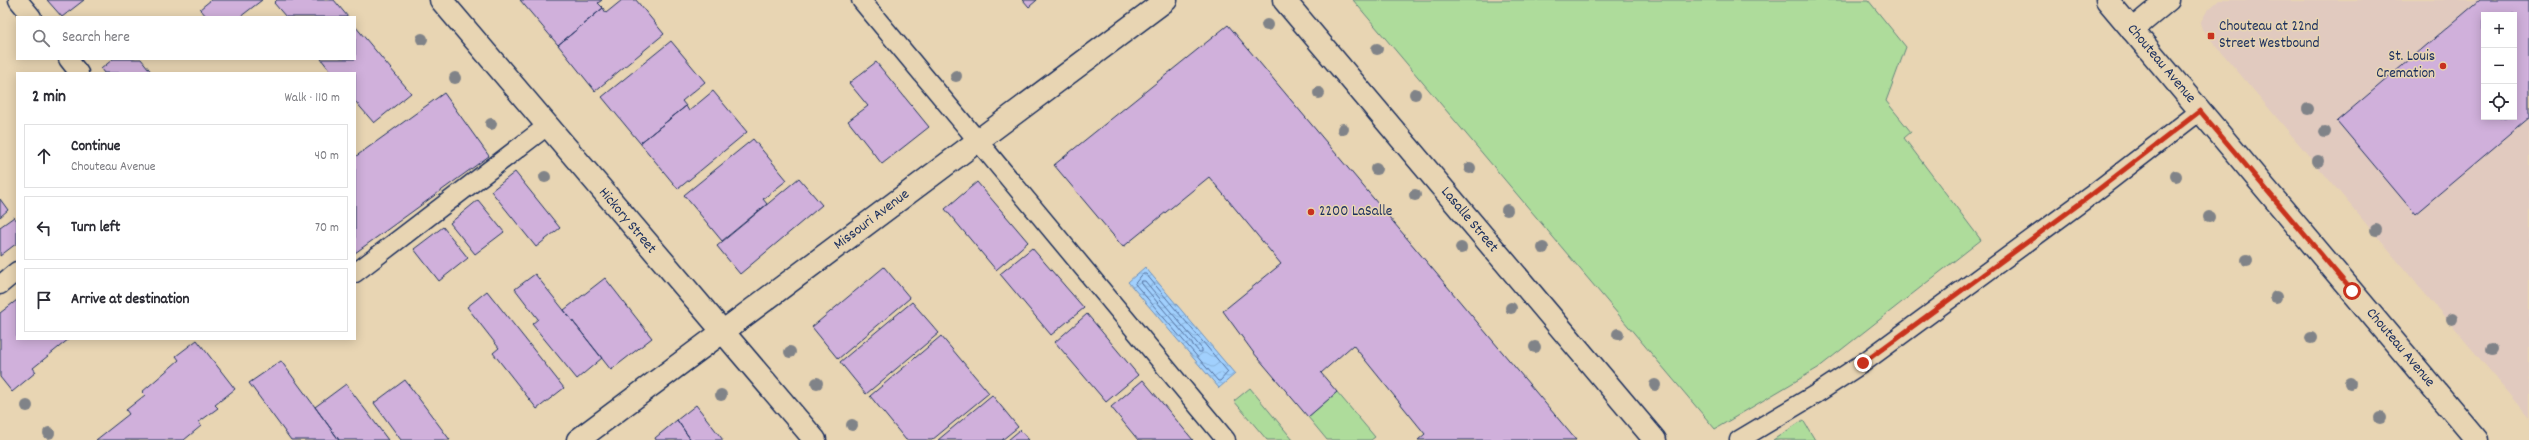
<!DOCTYPE html>
<html lang="en">
<head>
<meta charset="utf-8">
<style>
	:root { --surface:#fff; --page:#f7f7f7; --text:#2b2b33; --muted:#7c7c81; --line:#e1e1e2 }
	body { margin:0; font-family:Dekko,sans-serif; background:var(--page); color:var(--text) }
	.controls { position:absolute; right:12px; top:12px; display:grid; overflow:hidden; border-radius:0px; box-shadow:0 2px 10px #0003 }
	.controls button { width:36px; height:36px; display:grid; place-items:center; padding:0; border:0; border-bottom:1px solid var(--line); background:var(--surface); color:var(--text); font:20px sans-serif }
	.stop { position:absolute; width:12px; height:12px; margin:-9px; border:3px solid #c8321e; border-radius:50%; background:#fff }
	.stop.end { background:#c8321e; border-color:#fff; box-shadow:0 1px 4px #0008 }
	.list { margin:0; padding:0; list-style:none }
	h2 { display:flex; justify-content:space-between; align-items:center; height:52px; margin:0; padding:0 16px; font-size:17px }
	h2 small { font-size:13px; font-weight:400; color:var(--muted) }
	.list li { display:grid; grid-template-columns:26px 1fr auto; gap:12px; align-items:center; box-sizing:border-box; height:64px; margin:0 8px 8px; padding:0 8px; border:1px solid var(--line); border-radius:0px }
	.list b { display:block; font-size:15px; white-space:nowrap }
	.list p { margin:0; font-size:13px; white-space:nowrap; color:var(--muted) }
	.list em { font-size:13px; font-style:normal; color:var(--muted) }
	.icon { flex:none; width:22px; height:22px; fill:none; stroke:currentColor; stroke-width:2; stroke-linecap:round; stroke-linejoin:round }
	.map { position:relative; flex:none; width:2529px; height:440px; overflow:hidden }
	.search { position:absolute; background:var(--surface); box-shadow:0 2px 10px #0003; left:16px; top:16px; width:340px; height:44px; display:flex; align-items:center; gap:10px; box-sizing:border-box; padding:0 14px; border-radius:0px; color:var(--muted); font-size:15px }
	.panel { position:absolute; background:var(--surface); box-shadow:0 2px 10px #0003; left:16px; top:72px; width:340px; height:268px; border-radius:0px }
	.map>svg:first-child { display:block }
	.built { fill:#e1cabf; fill-rule:evenodd }
	.green { fill:#aedc9b; stroke:#64867c }
	.water { fill:url(#water-waves); stroke:#6b90bd }
	.lines { fill:none; stroke-linecap:round; stroke-linejoin:round }
	.shore { stroke:#516f9e; stroke-width:1 }
	.building { fill:#d0b0db; stroke:#1b2f5e; fill-rule:evenodd }
	.service-casing { stroke:#1b2f5e; stroke-width:21 }
	.minor-casing { stroke:#1b2f5e; stroke-width:25 }
	.secondary-casing { stroke:#1b2f5e; stroke-width:25 }
	.service { stroke:#e8d5b3; stroke-width:18 }
	.minor { stroke:#e8d5b3; stroke-width:22 }
	.secondary { stroke:#e8d5b3; stroke-width:22 }
	.tree { fill:#808388 }
	.route { stroke:#c8321e; stroke-width:5 }
	.poi-dot { fill:#c8321e; stroke:#e8d5b3; stroke-width:1.5 }
	.labels { text-anchor:middle; dominant-baseline:central; stroke-width:3; stroke-linejoin:round; paint-order:stroke }
	.poi-label { font-size:15px; fill:#1b2f5e; stroke:#e8d5b3; text-anchor:start }
	.street-label { font-size:15px; fill:#1b2f5e; stroke:#e8d5b3 }
</style>
</head>
<body>
<div class="map">
<svg width="2529" height="440" viewBox="0 0 2529 440">
	<defs>
		<pattern id="water-waves" width="16" height="10" patternUnits="userSpaceOnUse"><rect width="16" height="10" fill="#a1d0fd"/><path d="M0 5q4-4 8 0t8 0" fill="none" stroke="#8ab3db"/></pattern>
	</defs>
	<rect width="100%" height="100%" fill="#e8d5b3"/>
	<filter id="ink" filterUnits="userSpaceOnUse"><feTurbulence type="fractalNoise" baseFrequency=".025" numOctaves="2"/><feDisplacementMap in="SourceGraphic" scale="8" xChannelSelector="R" yChannelSelector="G"/><feConvolveMatrix kernelMatrix="1 2 1 2 8 2 1 2 1" color-interpolation-filters="sRGB"/></filter>
	<g filter="url(#ink)">
		<path class="built" d="M2219,0H2529V417L2202,29L2200,23L2207,11ZM2484,15H2514V117H2484Z"/>
		<path class="green" d="M1353,0H1868L1906,47L1886,101L1911,132L1904,138L1981,240L1818,368L1715,429Z
			M1250,388L1293,440H1267L1234,401Z
			M1337,392L1375,437L1371,440H1327L1308,417Z
			M1803,420L1815,440H1773Z"/>
		<path class="water" d="M1145,267L1235,374L1219,388L1128,282Z"/>
		<g class="lines">
			<path class="shore" d="M1143,274H1146L1228,372L1220,381H1218L1135,284Z
				M1142,281H1145L1202,349V352H1199L1142,284Z"/>
		</g>
		<path class="building" d="M47,0H84L62,17Z
			M211,0H262L240,17H207L200,9Z
			M277,0H334L348,17H286L274,3Z
			M520,0H602L598,3L603,8L558,45Z
			M622,0H636L664,34L595,91L558,45L603,8L606,13Z
			M1023,0H1037L1029,7Z
			M2480,0H2529V118L2415,214L2337,121ZM2484,15H2514V117H2484Z
			M1228,25L1576,440H1418L1425,434L1353,345L1321,373L1337,392L1308,417L1253,352L1223,311L1281,264L1209,177L1123,247L1054,165Z
			M355,26L411,93L374,123L355,101V73H332L321,59H355Z
			M671,41L705,82L682,101L686,106L640,143L602,97Z
			M113,59H141L152,73H104L101,69Z
			M876,62L929,127L882,164L848,121L868,106L849,83Z
			M713,91L747,132L678,189L640,143L686,106L689,111Z
			M444,93L489,156L355,253V157Z
			M753,139L787,180L763,199L767,204L722,241L684,195Z
			M515,172L560,228L536,247L491,191Z
			M799,178L822,205L740,274L717,246Z
			M977,182L1028,242L996,270L945,209Z
			M0,199L8,210L0,217Z
			M478,200L504,232L475,254L450,223Z
			M14,217L17,221V243L0,256V227Z
			M443,227L468,258L439,281L414,249Z
			M1032,248L1084,308L1051,335L1000,274Z
			M884,267L910,298L838,359L812,327Z
			M535,274L602,358L577,379L532,324L538,319L515,289Z
			M605,278L652,338L611,370L564,310Z
			M487,291L564,388L537,409L493,353L499,348L467,307Z
			M17,300V339H69L33,368L36,372L12,392L0,377V313Z
			M912,302L939,333L866,394L840,362Z
			M1087,314L1138,375L1106,402L1055,342Z
			M941,336L989,393L932,440H906L870,396Z
			M197,340L235,389L215,405L218,408L199,422L201,426L184,440H96L129,414L126,410L145,395L142,392L179,360L176,356Z
			M281,361L315,407L339,440H291L249,383Z
			M405,380L450,440H401L374,403Z
			M1143,380L1193,440H1138L1111,407Z
			M346,384L388,440H339L315,407Z
			M992,395L1018,427L1002,440H938Z
			M696,405L723,440H691L677,420Z
			M677,420L691,440H656L655,438Z
			M1020,430L1029,440H1008Z"/>
		<g class="lines">
			<defs>
				<path id="service" d="M18,0L32,17
					M861,0L1226,440
					M68,59L79,73
					M355,273L547,126
					M0,285L17,271
					M1739,440L1816,394L1863,363L2090,196L2200,111"/>
				<path id="minor" d="M441,0L815,440
					M1284,0L1655,440
					M2132,30L2168,0
					M578,440L1166,0"/>
				<path id="secondary" d="M2107,0L2477,440"/>
			</defs>
			<use href="#service" class="service-casing"/>
			<use href="#minor" class="minor-casing"/>
			<use href="#secondary" class="secondary-casing"/>
			<use href="#service" class="service"/>
			<use href="#minor" class="minor"/>
			<use href="#secondary" class="secondary"/>
		</g>
		<g class="tree">
			<circle cx="1267" cy="25" r="6"/>
			<circle cx="422" cy="39" r="6"/>
			<circle cx="1377" cy="49" r="6"/>
			<circle cx="956" cy="76" r="6"/>
			<circle cx="455" cy="78" r="6"/>
			<circle cx="1319" cy="93" r="6"/>
			<circle cx="1415" cy="94" r="6"/>
			<circle cx="2308" cy="109" r="6"/>
			<circle cx="491" cy="124" r="6"/>
			<circle cx="1343" cy="129" r="6"/>
			<circle cx="2325" cy="132" r="6"/>
			<circle cx="2318" cy="161" r="6"/>
			<circle cx="1470" cy="168" r="6"/>
			<circle cx="1376" cy="169" r="6"/>
			<circle cx="2176" cy="176" r="6"/>
			<circle cx="545" cy="177" r="6"/>
			<circle cx="1415" cy="195" r="6"/>
			<circle cx="1507" cy="210" r="6"/>
			<circle cx="2209" cy="217" r="6"/>
			<circle cx="2376" cy="230" r="6"/>
			<circle cx="1461" cy="248" r="6"/>
			<circle cx="1543" cy="248" r="6"/>
			<circle cx="2247" cy="260" r="6"/>
			<circle cx="2276" cy="297" r="6"/>
			<circle cx="1511" cy="308" r="6"/>
			<circle cx="2452" cy="319" r="6"/>
			<circle cx="1618" cy="334" r="6"/>
			<circle cx="2311" cy="338" r="6"/>
			<circle cx="1535" cy="347" r="6"/>
			<circle cx="2492" cy="350" r="6"/>
			<circle cx="790" cy="352" r="6"/>
			<circle cx="817" cy="383" r="6"/>
			<circle cx="2350" cy="383" r="6"/>
			<circle cx="1655" cy="385" r="6"/>
			<circle cx="721" cy="395" r="6"/>
			<circle cx="27" cy="406" r="6"/>
			<circle cx="2380" cy="418" r="6"/>
			<circle cx="852" cy="425" r="6"/>
			<circle cx="49" cy="433" r="6"/>
		</g>
	</g>
	<g class="lines" filter="url(#ink)">
		<path class="route" d="M1863,363L2090,196L2200,111L2352,291"/>
	</g>
	<g class="poi-dot">
		<rect x="2207" y="32" width="8" height="8" rx="2"/>
		<circle cx="2443" cy="66" r="4"/>
		<circle cx="1311" cy="212" r="4"/>
	</g>
	<g class="labels">
		<g class="poi-label">
			<text x="2219" y="27">Chouteau at 22nd<tspan x="2219" dy="17">Street Westbound</tspan></text>
			<text x="2435" y="57" text-anchor="end">St. Louis<tspan x="2435" dy="17">Cremation</tspan></text>
			<text x="1319" y="212">2200 LaSalle</text>
		</g>
		<g class="street-label">
			<text transform="translate(2161 64) rotate(50)">Chouteau Avenue</text>
			<text transform="translate(872 220) rotate(-37)">Missouri Avenue</text>
			<text transform="translate(1469 220) rotate(50)">Lasalle Street</text>
			<text transform="translate(627 221) rotate(50)">Hickory Street</text>
			<text transform="translate(2400 348) rotate(50)">Chouteau Avenue</text>
		</g>
	</g>
</svg>
<div class="controls">
<button>+</button>
<button>−</button>
<button><svg class="icon" aria-label="locate" viewBox="0 0 24 24"><circle cx="12" cy="12" r="6"/><path d="M12 2v4M12 18v4M2 12h4M18 12h4"/></svg></button>
</div>
<div class="stop" style="left:2352px;top:291px"></div>
<div class="stop end" style="left:1863px;top:363px"></div>
<div class="search"><svg class="icon" aria-label="search" viewBox="0 0 24 24"><circle cx="10" cy="10" r="6"/><path d="M15 15l6 6"/></svg>Search here</div>
<section class="panel">
<h2>2 min<small>Walk · 110 m</small></h2>
<ul class="list">
<li><svg class="icon" aria-label="ahead" viewBox="0 0 24 24"><path d="M12 20V5M6 11l6-6 6 6"/></svg><div><b>Continue</b><p>Chouteau Avenue</p></div><em>40 m</em></li>
<li><svg class="icon" aria-label="left" viewBox="0 0 24 24"><path d="M17 20v-9H6M10 6l-5 5 5 5"/></svg><div><b>Turn left</b></div><em>70 m</em></li>
<li><svg class="icon" aria-label="arrive" viewBox="0 0 24 24"><path d="M6 21V4h12l-3 4 3 4H6"/></svg><div><b>Arrive at destination</b></div></li>
</ul>
</section>
</div>
</body>
</html>
